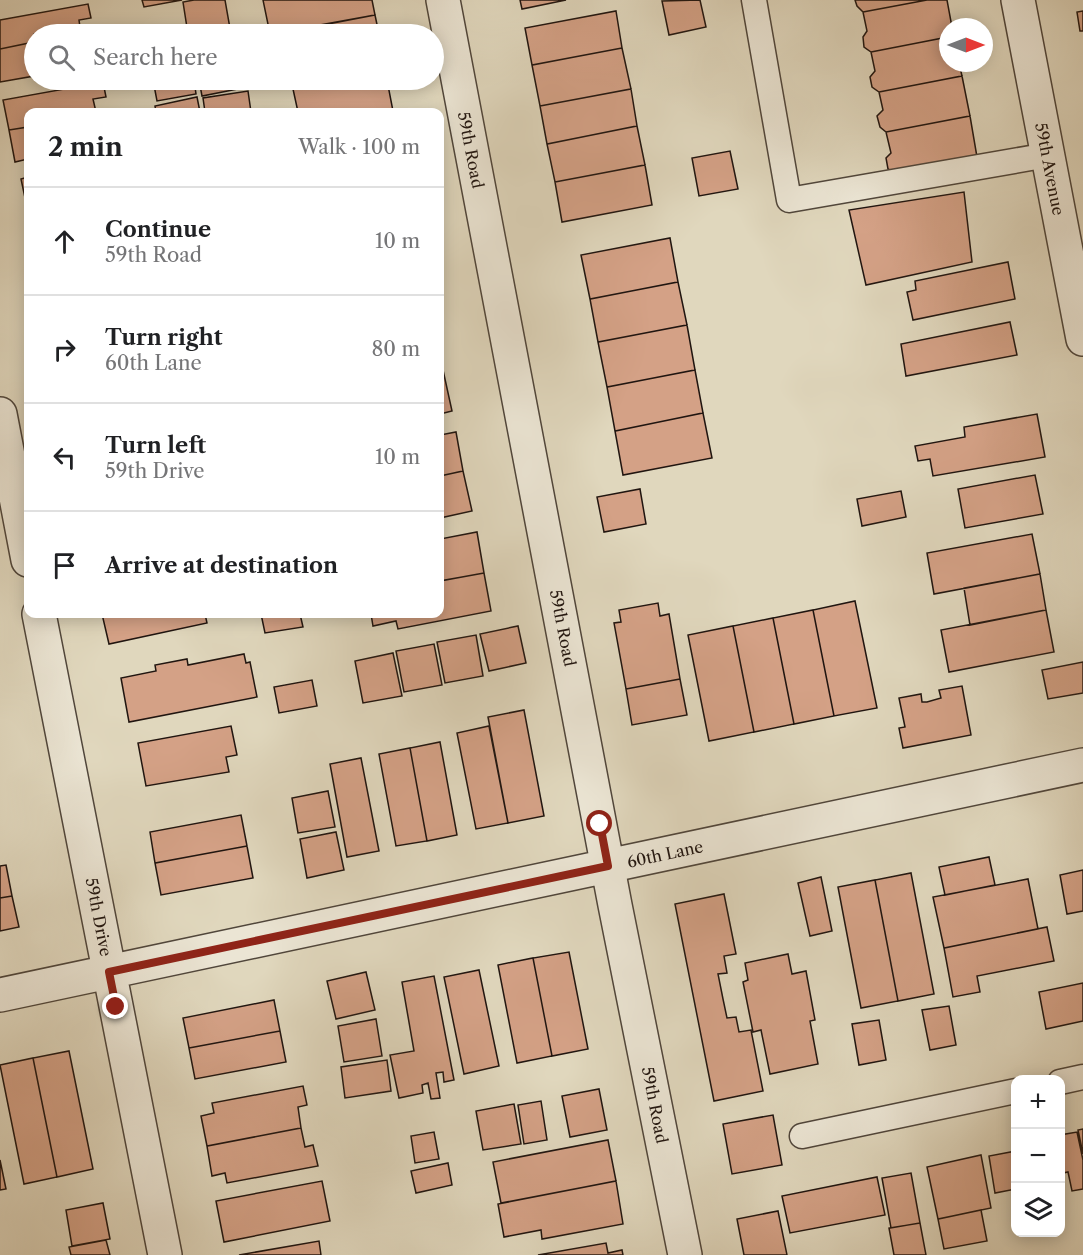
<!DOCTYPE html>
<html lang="en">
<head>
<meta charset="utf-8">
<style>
	:root { --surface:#fff; --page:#f2f2f2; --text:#202124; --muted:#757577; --line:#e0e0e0 }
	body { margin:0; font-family:"Libre Caslon Text",serif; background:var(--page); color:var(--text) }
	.controls { position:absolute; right:18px; bottom:18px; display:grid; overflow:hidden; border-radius:12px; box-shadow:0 3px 15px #0003 }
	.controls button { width:54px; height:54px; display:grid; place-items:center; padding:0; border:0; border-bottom:2px solid var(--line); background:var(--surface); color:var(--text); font:30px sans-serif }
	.compass { position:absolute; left:939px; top:18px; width:54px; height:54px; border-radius:50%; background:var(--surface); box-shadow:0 3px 15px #0003; rotate:90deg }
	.stop { position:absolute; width:18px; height:18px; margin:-14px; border:4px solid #8f2418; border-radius:50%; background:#fff }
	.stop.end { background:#8f2418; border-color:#fff; box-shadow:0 2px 6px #0008 }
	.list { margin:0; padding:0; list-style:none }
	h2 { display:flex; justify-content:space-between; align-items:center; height:78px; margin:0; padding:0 24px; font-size:26px }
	h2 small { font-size:20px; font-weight:400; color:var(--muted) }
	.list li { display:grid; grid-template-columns:39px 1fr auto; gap:18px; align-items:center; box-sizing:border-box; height:108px; padding:0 24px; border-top:2px solid var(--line) }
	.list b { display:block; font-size:22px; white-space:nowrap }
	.list p { margin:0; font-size:20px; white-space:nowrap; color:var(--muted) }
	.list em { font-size:20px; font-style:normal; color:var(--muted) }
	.icon { flex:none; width:33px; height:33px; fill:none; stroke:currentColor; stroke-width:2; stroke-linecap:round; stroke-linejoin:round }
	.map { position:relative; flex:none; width:1083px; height:1255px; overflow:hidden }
	.search { position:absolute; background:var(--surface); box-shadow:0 3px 15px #0003; left:24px; top:24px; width:420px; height:66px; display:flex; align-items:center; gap:15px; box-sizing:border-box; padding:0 21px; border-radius:33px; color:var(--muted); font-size:22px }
	.panel { position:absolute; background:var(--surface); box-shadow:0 3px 15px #0003; left:24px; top:108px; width:420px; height:510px; border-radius:12px }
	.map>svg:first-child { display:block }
	.building { fill:#d4a186; stroke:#201510; stroke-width:1.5 }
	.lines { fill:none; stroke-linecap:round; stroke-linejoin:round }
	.service-casing { stroke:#50463b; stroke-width:27 }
	.minor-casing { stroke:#50463b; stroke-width:36 }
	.service { stroke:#ebe5d4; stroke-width:24 }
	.minor { stroke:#ebe5d4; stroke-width:33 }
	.route { stroke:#8f2418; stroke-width:8 }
	.labels { text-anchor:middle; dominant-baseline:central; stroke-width:4.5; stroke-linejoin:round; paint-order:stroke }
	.street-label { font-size:16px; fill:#201510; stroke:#ebe5d4 }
</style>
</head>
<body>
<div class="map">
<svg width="1083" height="1255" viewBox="0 0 1083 1255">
	<rect width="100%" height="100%" fill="#e0d7bd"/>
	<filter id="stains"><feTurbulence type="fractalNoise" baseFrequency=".00333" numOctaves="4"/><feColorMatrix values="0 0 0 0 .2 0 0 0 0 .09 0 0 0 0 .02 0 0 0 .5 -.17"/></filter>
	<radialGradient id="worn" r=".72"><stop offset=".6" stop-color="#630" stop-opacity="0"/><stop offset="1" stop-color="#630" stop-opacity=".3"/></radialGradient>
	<path class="building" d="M142,0H182L144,7Z
		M194,0H225L231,34H188L183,2Z
		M263,0H372L375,15L270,34Z
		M520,0H566L522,9Z
		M700,0L706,27L669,35L662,1Z
		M855,0H927L863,12L857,6Z
		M927,0H947L952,27H948V37L871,52L864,47L863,37L867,31L863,12Z
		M88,4L91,18L79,20L81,34H34V42L0,49V20Z
		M616,11L622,48L532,65L525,28Z
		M1083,11V31H1080L1077,12Z
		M375,15L379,34H276Z
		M948,37V63H959L962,76L879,92L872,87L870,77L875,71L871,52Z
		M34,42V76L0,82V49Z
		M622,48L631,89L540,106L532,65Z
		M962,76L970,116L886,132L880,127L877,116L883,110L879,92Z
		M153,80H194L196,94L157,101Z
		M199,80H241L243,88L202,96Z
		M338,80H387L393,111L298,112L293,89Z
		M103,82L106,97L93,99L96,112H28V127L9,130L3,100Z
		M631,89L637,126L547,144L540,106Z
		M248,91L251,112H205L203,98Z
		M197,97L200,112H156L155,106Z
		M970,116L977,157L895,173L888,169L886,158L891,153L886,132Z
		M637,126L645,165L555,182L547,144Z
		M28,127V159L15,162L9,130Z
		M730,151L738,189L699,196L692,158Z
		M645,165L652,205L562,222L555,182Z
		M28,177V212L21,179Z
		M964,192L972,262L866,285L849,210Z
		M670,238L678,282L590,299L581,255Z
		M1008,262L1015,299L913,320L907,292L916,290L915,281Z
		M678,282L687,325L598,342L590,299Z
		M1010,322L1017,355L906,376L901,344Z
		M687,325L695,370L607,387L598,342Z
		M443,370L452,411L440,414V371Z
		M695,370L703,413L615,431L607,387Z
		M703,413L712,458L623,475L615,431Z
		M1037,414L1045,457L933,476L930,459L918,461L915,446L965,437L964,427Z
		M456,432L463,471L440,476V435Z
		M463,471L472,511L440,518V476Z
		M1035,475L1043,514L965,528L958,489Z
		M640,489L646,524L604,532L597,497Z
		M901,491L906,517L862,526L857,499Z
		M477,532L484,573L440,581V539Z
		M1032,534L1040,574L934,594L927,553Z
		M484,573L491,611L398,629L396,621L373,626L371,614H440V581Z
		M1040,574L1046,610L970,625L964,588Z
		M855,601L877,708L834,716L813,610Z
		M658,603L660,616L669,614L680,679L626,689L614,623L621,622L619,610Z
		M813,610L834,716L794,724L773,618Z
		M1046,610L1054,652L949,672L941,630Z
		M102,614H205L207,623L109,644Z
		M261,614H300L303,627L265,633Z
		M773,618L794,724L754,732L733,626Z
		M518,626L526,663L489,671L480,634Z
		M733,626L754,732L709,741L688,635Z
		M476,635L483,676L445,683L437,642Z
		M434,644L442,685L404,692L396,651Z
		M393,653L402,696L363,703L355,661Z
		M244,654L246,663L250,662L257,697L129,722L121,678L156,671L155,665L187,659L188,665Z
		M1083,662V693L1048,699L1042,670Z
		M680,679L687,715L632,725L626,689Z
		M312,680L317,706L279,713L274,687Z
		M962,686L971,735L903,748L899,728L905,727L899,698L921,694L922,702H927L941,698L939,690Z
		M524,710L544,816L508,823L488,717Z
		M231,726L237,755L226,757L229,772L146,786L138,743Z
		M489,726L508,823L476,829L457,733Z
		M440,742L457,835L427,841L410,748Z
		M410,748L427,841L396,846L379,754Z
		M361,758L379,851L347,857L330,764Z
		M328,791L335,827L298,833L292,798Z
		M241,815L247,846L155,863L150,832Z
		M336,832L344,870L307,878L300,839Z
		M247,846L253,878L161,895L155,863Z
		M989,857L995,885L945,895L939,867Z
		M6,865L12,896L0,898V866Z
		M1083,870V911L1067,914L1060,875Z
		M911,873L934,994L898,1001L875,880Z
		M821,877L832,931L810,936L798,883Z
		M1028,879L1038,929L944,948L933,897Z
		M875,880L898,1001L861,1008L838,887Z
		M724,894L736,954L724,956L727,973L718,974L723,999L727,1018L736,1017L739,1032L751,1030L763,1091L714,1101L675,904Z
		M12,896L19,927L0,931V898Z
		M1047,927L1054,961L977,976L980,992L953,997L944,948Z
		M569,952L588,1049L552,1056L533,958Z
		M788,954L792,974L806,971L815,1020L810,1021L818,1064L770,1074L761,1030L753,1032L743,982L748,980L745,963Z
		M533,958L552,1056L517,1063L498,965Z
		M479,970L499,1066L464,1074L444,977Z
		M366,972L375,1010L336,1019L327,981Z
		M434,976L454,1080L444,1082L443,1072L436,1073L440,1098L431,1099L428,1083L422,1085L423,1093L399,1098L390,1055L414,1051L402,982Z
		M1083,983V1021L1046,1029L1039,992Z
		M274,1000L280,1031L189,1048L183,1018Z
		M949,1006L956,1045L930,1050L922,1010Z
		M376,1019L382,1056L344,1062L338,1026Z
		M879,1020L886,1060L859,1065L852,1024Z
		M280,1031L286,1062L195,1079L189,1048Z
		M69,1051L93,1169L57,1177L33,1058Z
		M33,1058L57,1177L24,1184L0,1065Z
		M387,1060L391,1091L345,1098L341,1067Z
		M303,1086L307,1105L298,1107L301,1128L207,1146L201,1116L214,1113L212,1103Z
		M599,1089L607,1130L570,1137L562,1096Z
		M541,1101L547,1140L524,1144L518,1105Z
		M514,1104L521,1144L483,1150L476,1111Z
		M773,1115L782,1165L732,1174L723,1124Z
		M301,1128L305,1147L313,1145L318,1166L227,1183L225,1173L212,1176L207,1146Z
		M1083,1129V1154L1078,1130Z
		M434,1132L439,1159L415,1163L411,1136Z
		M1077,1132L1083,1160V1189L1072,1191L1068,1172L1063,1173L1060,1156V1135Z
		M608,1140L616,1181L501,1203L493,1162Z
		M1016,1151V1189L995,1193L989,1156Z
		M981,1155L991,1208L938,1219L927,1167Z
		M0,1160L6,1189L0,1190Z
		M448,1163L452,1185L416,1193L411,1171Z
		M911,1173L920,1223L891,1228L882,1178Z
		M877,1177L885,1215L790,1233L782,1196Z
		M322,1181L330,1221L224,1242L216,1201Z
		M616,1181L623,1224L542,1239L541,1230L504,1237L498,1204Z
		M103,1203L110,1239L72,1246L66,1210Z
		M981,1210L987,1241L944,1249L938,1219Z
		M778,1211L787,1255H744L737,1219Z
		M920,1223L926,1255H894L889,1228Z
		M106,1240L110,1255H71L69,1247Z
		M319,1241L321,1255H239Z
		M606,1243L608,1253L622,1250L623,1255H538Z"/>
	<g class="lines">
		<defs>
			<path id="service" d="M754,0L789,200L1048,155
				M1060,1082L1083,1077
				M802,1136L1016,1091"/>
			<path id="minor" d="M443,0L615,905L685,1255
				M1018,0L1083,339
				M0,414L28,560
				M39,614L165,1255
				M0,995L1083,765"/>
		</defs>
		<use href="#service" class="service-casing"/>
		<use href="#minor" class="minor-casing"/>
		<use href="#service" class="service"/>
		<use href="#minor" class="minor"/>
	</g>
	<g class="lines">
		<path class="route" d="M116,1007L109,972L608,866L600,824"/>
	</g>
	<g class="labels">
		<g class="street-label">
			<text transform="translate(471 150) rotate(79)">59th Road</text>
			<text transform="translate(1050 169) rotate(79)">59th Avenue</text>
			<text transform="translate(563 628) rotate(79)">59th Road</text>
			<text transform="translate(665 854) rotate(-12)">60th Lane</text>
			<text transform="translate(99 917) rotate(79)">59th Drive</text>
			<text transform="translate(655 1105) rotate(79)">59th Road</text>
		</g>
	</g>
	<rect width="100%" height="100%" filter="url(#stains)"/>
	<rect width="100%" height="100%" fill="url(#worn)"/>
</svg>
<div class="controls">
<button>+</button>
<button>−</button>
<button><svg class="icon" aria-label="layers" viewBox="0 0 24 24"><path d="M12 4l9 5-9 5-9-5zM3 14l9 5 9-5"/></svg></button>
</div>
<svg class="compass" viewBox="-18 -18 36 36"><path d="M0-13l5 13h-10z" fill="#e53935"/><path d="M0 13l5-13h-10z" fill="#757577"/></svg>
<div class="stop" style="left:600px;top:824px"></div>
<div class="stop end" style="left:116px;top:1007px"></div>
<div class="search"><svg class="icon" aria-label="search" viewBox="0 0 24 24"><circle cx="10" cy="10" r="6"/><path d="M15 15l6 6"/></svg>Search here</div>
<section class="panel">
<h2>2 min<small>Walk · 100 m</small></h2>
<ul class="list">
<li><svg class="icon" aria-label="ahead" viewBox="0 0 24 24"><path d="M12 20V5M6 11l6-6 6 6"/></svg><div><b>Continue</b><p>59th Road</p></div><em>10 m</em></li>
<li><svg class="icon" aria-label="right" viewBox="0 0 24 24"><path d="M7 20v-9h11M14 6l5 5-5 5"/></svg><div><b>Turn right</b><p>60th Lane</p></div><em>80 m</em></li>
<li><svg class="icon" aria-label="left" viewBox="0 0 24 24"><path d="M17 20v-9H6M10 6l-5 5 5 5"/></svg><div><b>Turn left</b><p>59th Drive</p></div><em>10 m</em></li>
<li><svg class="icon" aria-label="arrive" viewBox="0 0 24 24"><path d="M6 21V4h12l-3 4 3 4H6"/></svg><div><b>Arrive at destination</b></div></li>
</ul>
</section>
</div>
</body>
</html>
